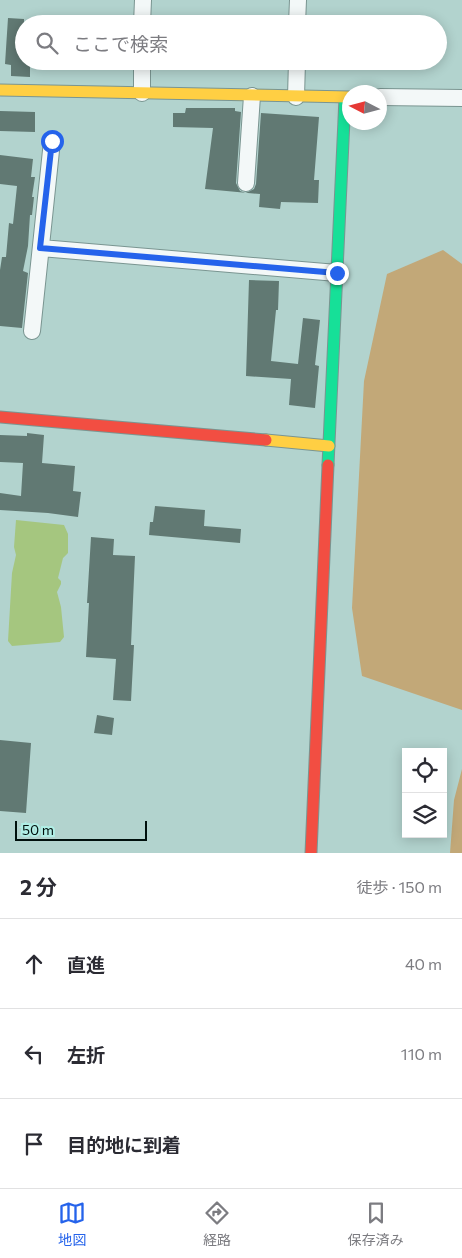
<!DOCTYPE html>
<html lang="ja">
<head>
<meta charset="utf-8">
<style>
	:root { --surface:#fff; --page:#f2f2f3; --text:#2b2b33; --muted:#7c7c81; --line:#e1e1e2; --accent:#2563eb }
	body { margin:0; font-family:Commissioner,"Noto Sans JP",sans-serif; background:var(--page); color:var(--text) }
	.controls { position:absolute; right:15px; bottom:15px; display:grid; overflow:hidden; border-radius:0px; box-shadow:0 2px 12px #0003 }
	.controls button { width:45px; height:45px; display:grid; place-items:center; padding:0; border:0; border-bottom:1px solid var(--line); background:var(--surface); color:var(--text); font:25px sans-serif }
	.compass { position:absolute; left:342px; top:85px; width:45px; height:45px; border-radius:50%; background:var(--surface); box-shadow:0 2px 12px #0003; rotate:276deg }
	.scale { position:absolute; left:15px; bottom:12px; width:132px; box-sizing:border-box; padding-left:5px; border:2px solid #00100d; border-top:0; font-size:14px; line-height:18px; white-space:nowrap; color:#00100d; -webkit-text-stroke:4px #b0eee5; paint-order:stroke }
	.stop { position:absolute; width:15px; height:15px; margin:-11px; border:4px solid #2563eb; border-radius:50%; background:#fff }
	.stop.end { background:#2563eb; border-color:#fff; box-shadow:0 1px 5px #0008 }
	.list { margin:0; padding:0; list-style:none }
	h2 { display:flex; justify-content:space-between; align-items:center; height:65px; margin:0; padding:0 20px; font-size:21px }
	h2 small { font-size:16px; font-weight:400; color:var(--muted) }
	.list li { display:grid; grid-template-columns:32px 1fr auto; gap:15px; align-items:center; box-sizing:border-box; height:90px; padding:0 20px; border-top:1px solid var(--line) }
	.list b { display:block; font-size:19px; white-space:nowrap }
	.list em { font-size:16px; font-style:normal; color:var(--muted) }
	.icon { flex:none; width:28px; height:28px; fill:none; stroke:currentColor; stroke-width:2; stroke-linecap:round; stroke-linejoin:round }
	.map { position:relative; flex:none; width:462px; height:853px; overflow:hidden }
	.search { position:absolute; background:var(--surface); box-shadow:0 2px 12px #0003; left:15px; right:15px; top:15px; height:55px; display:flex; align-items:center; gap:12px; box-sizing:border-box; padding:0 18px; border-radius:28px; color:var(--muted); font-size:19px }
	.sheet { height:335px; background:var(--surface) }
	nav { display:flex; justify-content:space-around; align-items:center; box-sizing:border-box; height:70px; border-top:1px solid var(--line); background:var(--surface); font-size:14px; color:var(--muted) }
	nav a { display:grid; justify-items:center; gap:2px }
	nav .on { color:var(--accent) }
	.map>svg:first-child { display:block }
	.forest { fill:#c2a878 }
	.water { fill:#a5c67f }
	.building { fill:#617973 }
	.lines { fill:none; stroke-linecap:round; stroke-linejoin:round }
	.street-casing { stroke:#7a9591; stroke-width:18 }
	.fast-casing { stroke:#7a9591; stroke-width:13 }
	.slow-casing { stroke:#7a9591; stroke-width:13 }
	.jam-casing { stroke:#7a9591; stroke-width:13 }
	.street { stroke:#f3f8f8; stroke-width:16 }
	.fast { stroke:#16e098; stroke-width:11 }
	.slow { stroke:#ffcf43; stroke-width:11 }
	.jam { stroke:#f24e42; stroke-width:11 }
	.route { stroke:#2563eb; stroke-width:6 }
</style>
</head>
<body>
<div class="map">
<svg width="462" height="853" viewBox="0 0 462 853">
	<rect width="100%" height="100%" fill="#b2d3ce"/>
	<path class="forest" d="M443,250L462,264V710L362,676L352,608L364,381L387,274Z
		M462,769V853H450L454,800Z"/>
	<path class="water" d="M16,520L64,525L68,534V553L63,558L58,578L61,581V584L57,592L61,607L64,637L60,642L12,646L8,641L12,573L16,555L14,547Z"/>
	<path class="building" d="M8,18L24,19V61H30V77L11,76V65L5,64Z
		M186,108H235V111L241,112L236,183L240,191L246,193L254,189L256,184L261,113L319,117L314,180H319L318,203L281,202L280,209L259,207L260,194L205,189L213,128L173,127V113H185Z
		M0,111L35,112V132L0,131Z
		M0,155L33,159L31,177H35L32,197H34L32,215H30L28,246L23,271L28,273L22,328L0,326V270L2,257H6L9,223L13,224L17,186L0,184Z
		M249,280L279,281L278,310H276L271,361L298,364L303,318L320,320L315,365L319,366L315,408L289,405L291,379L246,376Z
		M27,433L44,435L42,463L75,466L73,491L81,492L78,517L48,513L0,510V493L21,496L23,463L0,462V435L27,436Z
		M155,506L205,510L204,526L241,529L240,543L149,535L150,522H153Z
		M91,537L114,539L113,555L135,556L131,645H134L131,701L113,700L116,659L86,657L89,603H87Z
		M97,715L114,718L112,735L94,733Z
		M0,740L31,743L26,813L0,811Z"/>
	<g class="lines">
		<defs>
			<path id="street" d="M142,24L143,0
				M297,24L298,0
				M142,93V61
				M296,97L297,61
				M380,97L462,98
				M246,183L252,96
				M41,248L337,273
				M32,331L52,141"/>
			<path id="fast" d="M328,465L345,98"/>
			<path id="slow" d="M0,90L350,97
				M266,440L329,446"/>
			<path id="jam" d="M0,417L266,440
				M311,853L328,465"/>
		</defs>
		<use href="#street" class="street-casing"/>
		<use href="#fast" class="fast-casing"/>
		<use href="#slow" class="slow-casing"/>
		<use href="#jam" class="jam-casing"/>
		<use href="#street" class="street"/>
		<use href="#fast" class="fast"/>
		<use href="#slow" class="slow"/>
		<use href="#jam" class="jam"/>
	</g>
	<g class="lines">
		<path class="route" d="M52,141L40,248L337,273"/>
	</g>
</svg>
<div class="controls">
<button><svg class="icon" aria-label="locate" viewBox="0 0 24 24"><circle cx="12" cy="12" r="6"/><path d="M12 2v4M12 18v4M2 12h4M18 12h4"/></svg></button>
<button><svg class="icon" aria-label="layers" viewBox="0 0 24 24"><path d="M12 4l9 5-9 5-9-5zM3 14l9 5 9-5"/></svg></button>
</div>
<svg class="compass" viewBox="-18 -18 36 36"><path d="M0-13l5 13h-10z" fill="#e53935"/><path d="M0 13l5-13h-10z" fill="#7c7c81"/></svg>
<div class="scale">50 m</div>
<div class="stop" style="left:52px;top:141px"></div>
<div class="stop end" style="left:337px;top:273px"></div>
<div class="search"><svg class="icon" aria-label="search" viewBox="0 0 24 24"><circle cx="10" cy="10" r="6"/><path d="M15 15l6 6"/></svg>ここで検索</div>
</div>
<section class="sheet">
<h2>2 分<small>徒歩 · 150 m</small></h2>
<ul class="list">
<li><svg class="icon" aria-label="ahead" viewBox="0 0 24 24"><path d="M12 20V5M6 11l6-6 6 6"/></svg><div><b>直進</b></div><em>40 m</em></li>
<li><svg class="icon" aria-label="left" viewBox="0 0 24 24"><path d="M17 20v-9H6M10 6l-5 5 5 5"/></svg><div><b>左折</b></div><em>110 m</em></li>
<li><svg class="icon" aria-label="arrive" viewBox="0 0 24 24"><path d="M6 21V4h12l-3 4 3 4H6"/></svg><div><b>目的地に到着</b></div></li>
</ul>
</section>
<nav>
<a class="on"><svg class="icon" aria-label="map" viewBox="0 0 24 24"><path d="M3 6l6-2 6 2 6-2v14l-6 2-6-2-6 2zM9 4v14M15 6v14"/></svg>地図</a>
<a><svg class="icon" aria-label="directions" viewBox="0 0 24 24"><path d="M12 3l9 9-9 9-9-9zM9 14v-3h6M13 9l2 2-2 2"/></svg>経路</a>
<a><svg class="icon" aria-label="saved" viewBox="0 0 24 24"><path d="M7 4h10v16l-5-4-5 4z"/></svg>保存済み</a>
</nav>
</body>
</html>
